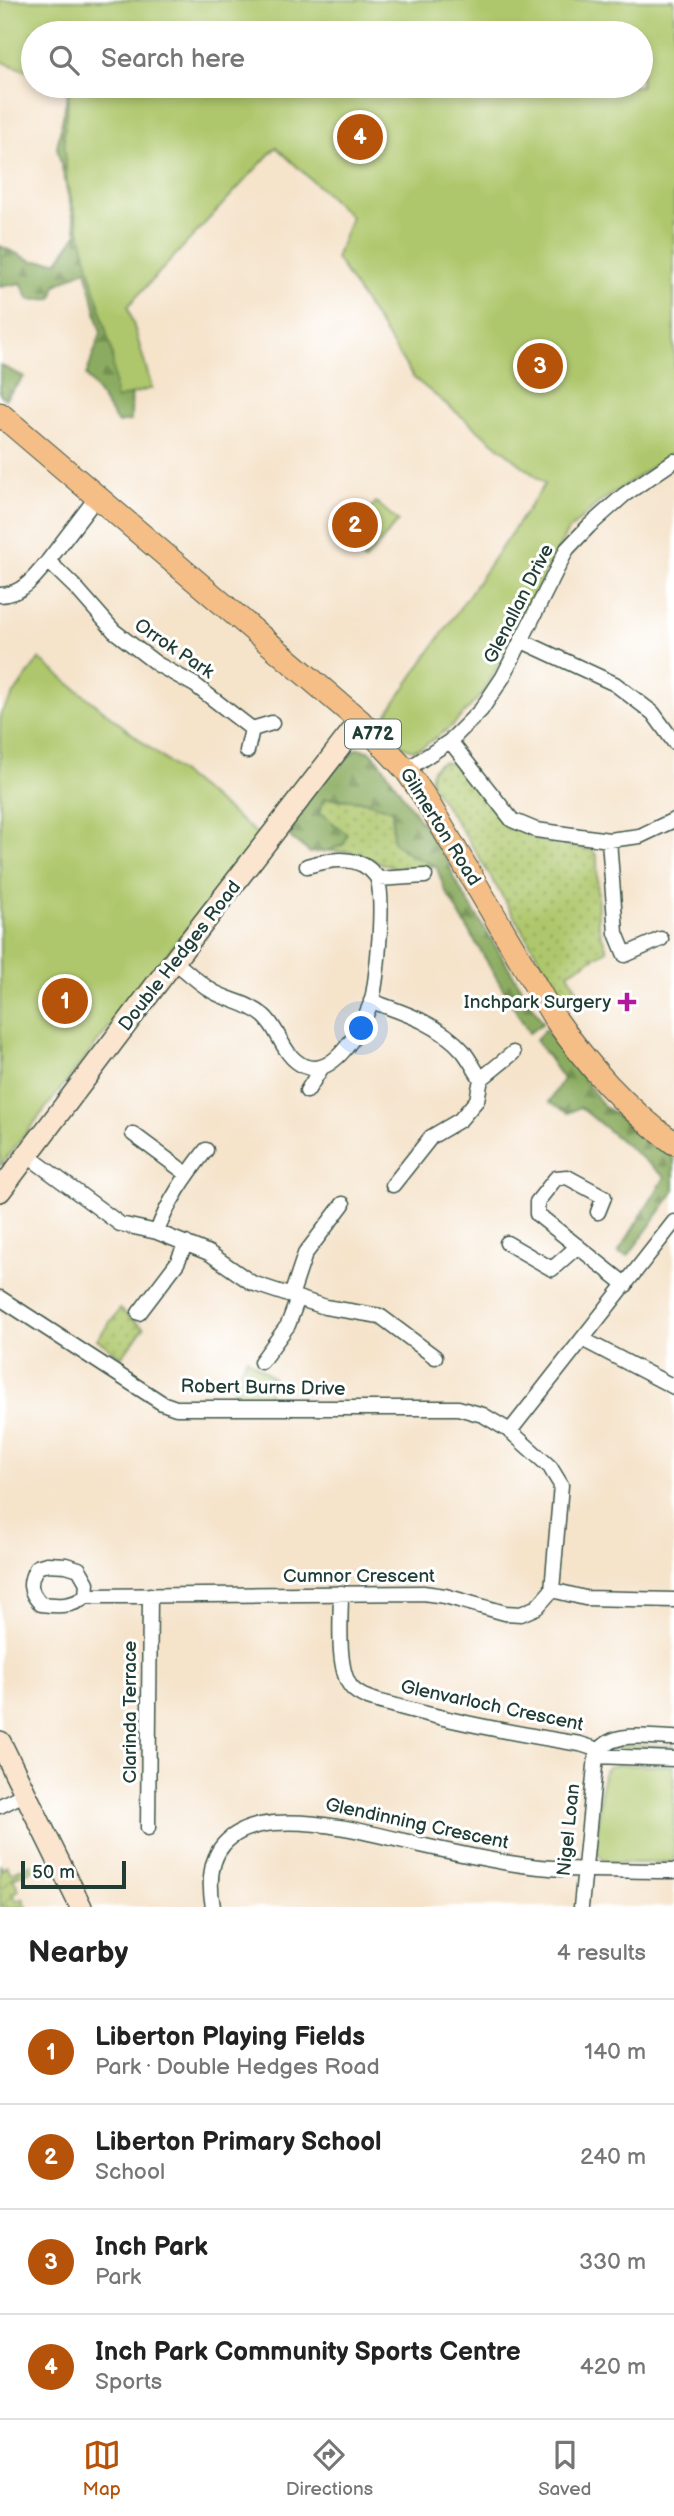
<!DOCTYPE html>
<html lang="en">
<head>
<meta charset="utf-8">
<style>
	:root { --surface:#fff; --page:#f2f2f2; --text:#222; --muted:#767676; --line:#e0e0e0; --accent:#b45309 }
	body { margin:0; font-family:"Balsamiq Sans",sans-serif; background:var(--page); color:var(--text) }
	.scale { position:absolute; left:21px; bottom:18px; width:105px; box-sizing:border-box; padding-left:7px; border:4px solid #1f3d34; border-top:0; font-size:19px; line-height:24px; white-space:nowrap; color:#1f3d34; -webkit-text-stroke:5px #fff; paint-order:stroke }
	.you { position:absolute; left:362px; top:1029px; width:24px; height:24px; margin:-18px; border:5px solid #fff; border-radius:50%; background:#1a73e8; box-shadow:0 0 0 10px #1a73e833 }
	.badge { display:grid; place-items:center; width:46px; height:46px; border-radius:50%; background:var(--accent); color:#fff; font-size:23px; font-weight:700 }
	.pin { position:absolute; translate:-50% -50%; border:4px solid #fff; box-shadow:0 2px 7px #0006 }
	.list { margin:0; padding:0; list-style:none }
	h2 { display:flex; justify-content:space-between; align-items:center; height:91px; margin:0; padding:0 28px; font-size:30px }
	h2 small { font-size:23px; font-weight:400; color:var(--muted) }
	.list li { display:grid; grid-template-columns:46px 1fr auto; gap:21px; align-items:center; box-sizing:border-box; height:105px; padding:0 28px; border-top:2px solid var(--line) }
	.list b { display:block; font-size:26px; white-space:nowrap }
	.list p { margin:0; font-size:23px; white-space:nowrap; color:var(--muted) }
	.list em { font-size:23px; font-style:normal; color:var(--muted) }
	.icon { flex:none; width:38px; height:38px; fill:none; stroke:currentColor; stroke-width:2; stroke-linecap:round; stroke-linejoin:round }
	.map { position:relative; flex:none; width:674px; height:1907px; overflow:hidden }
	.search { position:absolute; background:var(--surface); box-shadow:0 4px 10px #0003; left:21px; right:21px; top:21px; height:77px; display:flex; align-items:center; gap:18px; box-sizing:border-box; padding:0 24px; border-radius:38px; color:var(--muted); font-size:26px }
	.sheet { height:511px; background:var(--surface) }
	nav { display:flex; justify-content:space-around; align-items:center; box-sizing:border-box; height:98px; border-top:2px solid var(--line); background:var(--surface); font-size:19px; color:var(--muted) }
	nav a { display:grid; justify-items:center; gap:4px }
	nav .on { color:var(--accent) }
	.map>svg:first-child { display:block }
	.grass { fill:url(#grass-dots); stroke:#678250; stroke-width:2 }
	.forest { fill:url(#forest-firs); stroke:#55744a; stroke-width:2 }
	.park { fill:#afc76c; stroke:#678250; stroke-width:2 }
	.garden { fill:url(#garden-furrows); stroke:#678250; stroke-width:2 }
	.lines { fill:none; stroke-linecap:round; stroke-linejoin:round }
	.street-casing { stroke:#3f564a; stroke-width:17 }
	.secondary-casing { stroke:#3f564a; stroke-width:24 }
	.primary-casing { stroke:#3f564a; stroke-width:25 }
	.street { stroke:#fff; stroke-width:14 }
	.secondary { stroke:#fbe5cf; stroke-width:21 }
	.primary { stroke:#f5be86; stroke-width:23 }
	.poi-dot { fill:#b5179e; stroke:#fff; stroke-width:2.5 }
	.labels { text-anchor:middle; dominant-baseline:central; stroke-width:6; stroke-linejoin:round; paint-order:stroke }
	.shield { fill:#fff; stroke:#627771; stroke-width:2 }
	.shield-label { font-size:18px; font-weight:bold; fill:#1f3d34 }
	.street-label { font-size:19px; fill:#1f3d34; stroke:#fff }
	.poi-label { font-size:19px; fill:#1f3d34; stroke:#fff; text-anchor:end }
</style>
</head>
<body>
<div class="map">
<svg width="674" height="1907" viewBox="0 0 674 1907">
	<defs>
		<pattern id="grass-dots" width="8" height="8" patternUnits="userSpaceOnUse" patternTransform="scale(1.75)"><rect width="8" height="8" fill="#afc76c"/><path d="M2 2h.1M6 6h.1" fill="none" stroke="#8ea35a" stroke-width="1.8" stroke-linecap="round"/></pattern>
		<pattern id="forest-firs" width="22" height="20" patternUnits="userSpaceOnUse" patternTransform="scale(1.75)"><rect width="22" height="20" fill="#8bac60"/><path d="M5 1l3.5 6h-7zM16 11l3.5 6h-7z" fill="#718d50"/></pattern>
		<pattern id="garden-furrows" width="10" height="10" patternUnits="userSpaceOnUse" patternTransform="scale(1.75)"><rect width="10" height="10" fill="#afc76c"/><path d="M-1 1l2-2M0 10L10 0M9 11l2-2" fill="none" stroke="#8ea35a"/></pattern>
	</defs>
	<rect width="100%" height="100%" fill="#fff"/>
	<filter id="ink" filterUnits="userSpaceOnUse"><feTurbulence type="fractalNoise" baseFrequency=".0143" numOctaves="2"/><feDisplacementMap in="SourceGraphic" scale="14" xChannelSelector="R" yChannelSelector="G"/><feConvolveMatrix kernelMatrix="1 2 1 2 8 2 1 2 1" color-interpolation-filters="sRGB"/></filter>
	<filter id="wash" filterUnits="userSpaceOnUse"><feTurbulence type="fractalNoise" baseFrequency=".00686" numOctaves="4" result="noise"/><feDisplacementMap in="SourceGraphic" scale="28" xChannelSelector="R" yChannelSelector="G"/><feGaussianBlur stdDeviation="1.57" result="paint"/><feColorMatrix in="noise" values="0 0 0 0 0 0 0 0 0 0 0 0 0 0 0 0 0 1.4 0 .05"/><feComposite in="paint" operator="in"/></filter>
	<g filter="url(#wash)">
		<rect width="100%" height="100%" fill="#f5e3ca"/>
		<path class="grass" d="M442,762L450,763L457,767L462,764L505,821L539,840L592,850L597,856L598,925L607,950L568,973L578,992L564,1000L471,844L432,786C429,774 431,768 442,762Z
			M324,798L364,801L392,810L412,855L434,866L397,869L351,852L327,851L344,844L319,812Z
			M120,1309L144,1328L121,1357L97,1339Z
			M247,1358L273,1378L267,1400L234,1399L233,1381Z
			M674,1745V1752L610,1749L613,1746Z"/>
		<path class="forest" d="M69,86H182L109,283L132,370L131,421L118,423L86,375L101,333L86,269L56,285L52,299L29,300L21,283L0,287V246L33,261H58L77,234L79,242L57,147Z
			M0,365L24,377L5,399L0,394Z
			M358,748L371,752L378,759L449,863L454,879L543,1023L529,1033L445,890L436,866L412,856L393,842L392,810L364,801L324,798L319,812L347,834L344,844L327,851L310,853L284,832L314,790Z
			M545,1029L604,1106L674,1159V1192L628,1256L618,1253L665,1177L580,1107L568,1113L549,1102L563,1079L536,1040Z"/>
		<path class="park" d="M0,0H674V452L596,505L567,532L484,692L452,726L421,748L413,750L404,747L380,724L545,484L414,378L336,258L351,217L276,147L128,306L152,388L116,399L112,353L67,183L64,133L70,86H641V33H33V73L0,61Z
			M376,502L398,521L365,561L343,544Z
			M39,659L260,836L0,1166V714Z
			M617,1765L674,1766V1862C656,1862 619,1866 603,1859C598,1856 597,1850 596,1844L603,1774L608,1767Z"/>
		<path class="garden" d="M0,1864L2,1868L7,1865L11,1873L31,1864L33,1869L13,1878L19,1890L12,1893L16,1901L23,1898L27,1907H0Z"/>
	</g>
	<g filter="url(#ink)">
		<g class="lines">
			<defs>
				<path id="street" d="M96,498L48,561L78,590L114,631L157,664L195,685L252,729
					M0,595C22,595 35,577 48,561
					M522,641L615,684L653,713L674,742
					M450,741L512,820L536,830L609,840L640,836L674,820
					M247,751L252,729L272,723
					M406,770L450,741L481,710L503,677L567,549L589,526L624,495L674,461
					M609,840L616,933L625,955L661,939
					M378,879L425,876
					M174,961C186,971 199,983 212,991C229,1001 247,1002 264,1016C280,1030 282,1056 304,1066C335,1079 362,1026 371,1003C377,984 386,890 376,876C359,854 331,859 307,866
					M371,1001C405,1013 439,1024 463,1051C470,1060 475,1070 481,1079L477,1100L460,1120L431,1137L393,1185
					M481,1079L513,1053
					M307,1091L322,1067
					M133,1134L187,1174
					M28,1156L120,1224L157,1232L209,1253L252,1283L325,1307L380,1316L435,1357
					M598,1212L604,1197L567,1177L556,1178L537,1202V1214L626,1285
					M157,1232C168,1201 186,1176 206,1150
					M507,1243L552,1269L578,1246
					M291,1296L305,1254L343,1204
					M0,1298L162,1403L176,1408H458L483,1415L510,1431L550,1467L561,1485L552,1590L537,1607L521,1614L505,1613L445,1596L423,1593L86,1596
					M139,1313L177,1263L186,1243
					M582,1339L674,1387
					M261,1362L288,1325L298,1298
					M510,1431L674,1222
					M47,1564L66,1565L79,1569L87,1583L86,1596C73,1607 58,1606 41,1604C29,1592 28,1582 37,1567Z
					M552,1590L585,1598L674,1600
					M341,1593C341,1616 336,1671 352,1688C362,1699 382,1702 396,1706C457,1723 518,1734 580,1744L599,1750
					M596,1756L674,1759
					M0,1806L26,1793
					M148,1828L150,1595
					M213,1907C190,1782 350,1828 416,1844C447,1851 478,1858 509,1863C563,1872 619,1870 674,1871
					M581,1907L596,1756C610,1728 648,1738 674,1738"/>
				<path id="secondary" d="M0,1191L174,961L360,721
					M0,1742L81,1907"/>
				<path id="primary" d="M0,414L360,721L406,770L424,796L554,1017C588,1066 625,1108 674,1143"/>
			</defs>
			<use href="#street" class="street-casing"/>
			<use href="#secondary" class="secondary-casing"/>
			<use href="#primary" class="primary-casing"/>
			<use href="#street" class="street"/>
			<use href="#secondary" class="secondary"/>
			<use href="#primary" class="primary"/>
		</g>
	</g>
	<path class="poi-dot" d="M623.5 991.5h7v7h7v7h-7v7h-7v-7h-7v-7h7z"/>
	<g class="labels">
		<rect class="shield" x="345" y="719.5" width="56" height="29" rx="5"/>
		<g class="shield-label">
			<text x="373" y="734">A772</text>
		</g>
		<g class="street-label">
			<text transform="translate(519 604) rotate(-63)">Glenallan Drive</text>
			<text transform="translate(174 649) rotate(34)">Orrok Park</text>
			<text transform="translate(440 827) rotate(58)">Gilmerton Road</text>
			<text transform="translate(180 956) rotate(-52)">Double Hedges Road</text>
			<text transform="translate(263 1388) rotate(1)">Robert Burns Drive</text>
			<text x="359" y="1576">Cumnor Crescent</text>
			<text transform="translate(492 1706) rotate(12)">Glenvarloch Crescent</text>
			<text transform="translate(130 1712) rotate(-90)">Clarinda Terrace</text>
			<text transform="translate(417 1824) rotate(12)">Glendinning Crescent</text>
			<text transform="translate(569 1830) rotate(-84)">Nigel Loan</text>
		</g>
		<g class="poi-label">
			<text x="611" y="1002">Inchpark Surgery</text>
		</g>
	</g>
</svg>
<div class="scale">50 m</div>
<div class="you"></div>
<div class="pin badge" style="left:65px;top:1001px">1</div>
<div class="pin badge" style="left:355px;top:525px">2</div>
<div class="pin badge" style="left:540px;top:366px">3</div>
<div class="pin badge" style="left:360px;top:137px">4</div>
<div class="search"><svg class="icon" aria-label="search" viewBox="0 0 24 24"><circle cx="10" cy="10" r="6"/><path d="M15 15l6 6"/></svg>Search here</div>
</div>
<section class="sheet">
<h2>Nearby<small>4 results</small></h2>
<ul class="list">
<li><span class="badge">1</span><div><b>Liberton Playing Fields</b><p>Park · Double Hedges Road</p></div><em>140 m</em></li>
<li><span class="badge">2</span><div><b>Liberton Primary School</b><p>School</p></div><em>240 m</em></li>
<li><span class="badge">3</span><div><b>Inch Park</b><p>Park</p></div><em>330 m</em></li>
<li><span class="badge">4</span><div><b>Inch Park Community Sports Centre</b><p>Sports</p></div><em>420 m</em></li>
</ul>
</section>
<nav>
<a class="on"><svg class="icon" aria-label="map" viewBox="0 0 24 24"><path d="M3 6l6-2 6 2 6-2v14l-6 2-6-2-6 2zM9 4v14M15 6v14"/></svg>Map</a>
<a><svg class="icon" aria-label="directions" viewBox="0 0 24 24"><path d="M12 3l9 9-9 9-9-9zM9 14v-3h6M13 9l2 2-2 2"/></svg>Directions</a>
<a><svg class="icon" aria-label="saved" viewBox="0 0 24 24"><path d="M7 4h10v16l-5-4-5 4z"/></svg>Saved</a>
</nav>
</body>
</html>
